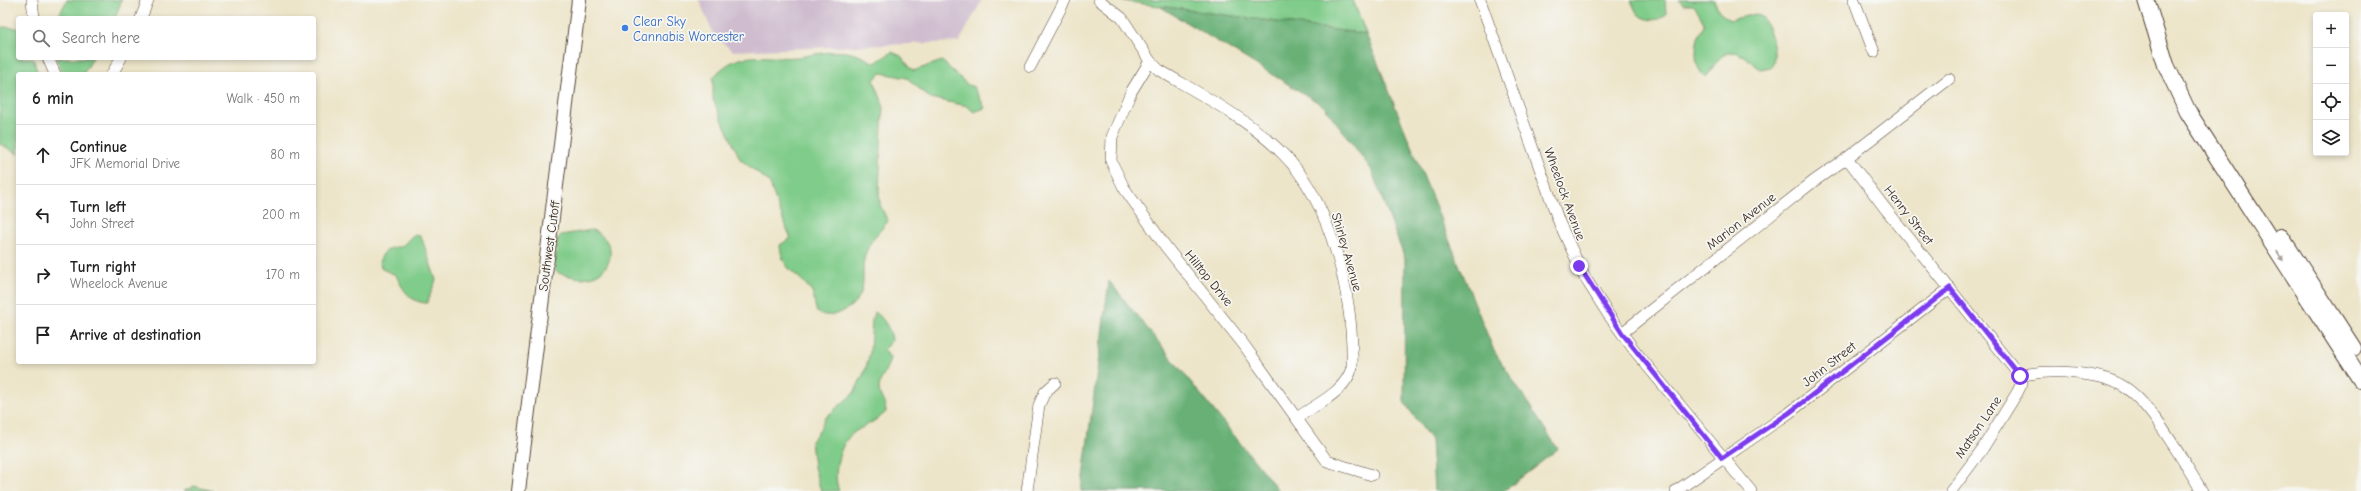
<!DOCTYPE html>
<html lang="en">
<head>
<meta charset="utf-8">
<style>
	:root { --surface:#fff; --page:#f2f2f2; --text:#222; --muted:#767676; --line:#e0e0e0 }
	body { margin:0; font-family:"Comic Neue",sans-serif; background:var(--page); color:var(--text) }
	.controls { position:absolute; right:12px; top:12px; display:grid; overflow:hidden; border-radius:4px; box-shadow:0 2px 6px #0003 }
	.controls button { width:36px; height:36px; display:grid; place-items:center; padding:0; border:0; border-bottom:1px solid var(--line); background:var(--surface); color:var(--text); font:20px sans-serif }
	.stop { position:absolute; width:12px; height:12px; margin:-9px; border:3px solid #7c3aed; border-radius:50%; background:#fff }
	.stop.end { background:#7c3aed; border-color:#fff; box-shadow:0 1px 4px #0008 }
	.list { margin:0; padding:0; list-style:none }
	h2 { display:flex; justify-content:space-between; align-items:center; height:52px; margin:0; padding:0 16px; font-size:17px }
	h2 small { font-size:13px; font-weight:400; color:var(--muted) }
	.list li { display:grid; grid-template-columns:26px 1fr auto; gap:12px; align-items:center; box-sizing:border-box; height:60px; padding:0 16px; border-top:1px solid var(--line) }
	.list b { display:block; font-size:15px; white-space:nowrap }
	.list p { margin:0; font-size:13px; white-space:nowrap; color:var(--muted) }
	.list em { font-size:13px; font-style:normal; color:var(--muted) }
	.icon { flex:none; width:22px; height:22px; fill:none; stroke:currentColor; stroke-width:2; stroke-linecap:round; stroke-linejoin:round }
	.map { position:relative; flex:none; width:2361px; height:491px; overflow:hidden }
	.search { position:absolute; background:var(--surface); box-shadow:0 2px 6px #0003; left:16px; top:16px; width:300px; height:44px; display:flex; align-items:center; gap:10px; box-sizing:border-box; padding:0 14px; border-radius:4px; color:var(--muted); font-size:15px }
	.panel { position:absolute; background:var(--surface); box-shadow:0 2px 6px #0003; left:16px; top:72px; width:300px; height:292px; border-radius:4px }
	.map>svg:first-child { display:block }
	.industrial { fill:#cfbdcf }
	.green { fill:#80cc8a; stroke:#5e7b54 }
	.forest { fill:#68b076; stroke:#526d4a }
	.lines { fill:none; stroke-linecap:round; stroke-linejoin:round }
	.minor-casing { stroke:#564638; stroke-width:12 }
	.major-casing { stroke:#564638; stroke-width:16 }
	.highway-casing { stroke:#564638; stroke-width:18 }
	.minor { stroke:#fff; stroke-width:11 }
	.major { stroke:#fff; stroke-width:14 }
	.highway { stroke:#fff; stroke-width:16 }
	.oneway { fill:#a79f9a }
	.route { stroke:#7c3aed; stroke-width:5 }
	.shop-dot { fill:#3f7fe0; stroke:#f6f6f2; stroke-width:1.5 }
	.labels { text-anchor:middle; dominant-baseline:central; stroke-width:3.5; stroke-linejoin:round; paint-order:stroke }
	.shop-label { font-size:13px; fill:#366cbe; stroke:#f6f6f2; text-anchor:start }
	.street-label { font-size:13px; fill:#3b2a1e; stroke:#f6f6f2 }
</style>
</head>
<body>
<div class="map">
<svg width="2361" height="491" viewBox="0 0 2361 491">
	<rect width="100%" height="100%" fill="#f6f6f2"/>
	<filter id="ink" filterUnits="userSpaceOnUse"><feTurbulence type="fractalNoise" baseFrequency=".025" numOctaves="2"/><feDisplacementMap in="SourceGraphic" scale="8" xChannelSelector="R" yChannelSelector="G"/><feConvolveMatrix kernelMatrix="1 2 1 2 8 2 1 2 1" color-interpolation-filters="sRGB"/></filter>
	<filter id="wash" filterUnits="userSpaceOnUse"><feTurbulence type="fractalNoise" baseFrequency=".012" numOctaves="4" result="noise"/><feDisplacementMap in="SourceGraphic" scale="16" xChannelSelector="R" yChannelSelector="G"/><feGaussianBlur stdDeviation="0.9" result="paint"/><feColorMatrix in="noise" values="0 0 0 0 0 0 0 0 0 0 0 0 0 0 0 0 0 1.4 0 .05"/><feComposite in="paint" operator="in"/></filter>
	<g filter="url(#wash)">
		<rect width="100%" height="100%" fill="#ede5c9"/>
		<path class="industrial" d="M699,0H982L959,42L733,51L714,36Z"/>
		<path class="green" d="M67,0H122L115,18H54L60,13Z
			M1122,0H1353L1366,34L1122,1Z
			M1631,0H1665L1666,14C1661,22 1645,21 1639,15C1635,11 1633,5 1631,0Z
			M1679,0H1714L1719,12L1730,20L1755,14L1762,17C1770,28 1779,54 1771,67L1760,69C1747,60 1735,42 1718,60C1713,65 1711,73 1706,77C1694,70 1695,50 1698,38C1700,32 1704,29 1704,23L1694,5H1683Z
			M3,27L18,28V58H33L38,74H18V154L0,144V28Z
			M892,52L901,56L913,71L942,61L968,85L974,87L985,108L974,112L967,106L930,98L907,78L881,73L874,80L883,104L879,191L880,205L888,221C881,231 872,237 867,250C860,266 865,276 862,289C858,307 832,322 817,312C814,306 815,296 811,291C799,272 782,273 780,245L791,238L785,225L769,182L740,159L713,100V78C738,47 764,60 797,57C815,55 838,48 855,54C862,56 868,60 875,63Z
			M56,58H93L84,73L63,74Z
			M592,230C626,244 609,287 570,276C564,275 558,274 554,269L558,238L561,235Z
			M413,235L421,236L436,280L427,303C410,303 402,288 396,275L382,269L379,262C384,250 388,247 401,247Z
			M875,312C883,317 891,330 892,340L884,349L890,358C888,369 880,377 879,388C879,397 886,403 886,412C864,432 847,425 838,460C836,471 835,481 839,491H821L814,467L811,441L819,431L825,418L854,393L865,371L870,352L872,319Z
			M194,486L213,491H184Z"/>
		<path class="forest" d="M1159,6L1366,34L1494,351L1558,449L1504,491H1434L1431,440L1404,402L1405,259L1371,169L1324,106Z
			M1109,281L1279,491H1081Z"/>
	</g>
	<g filter="url(#ink)">
		<g class="lines">
			<defs>
				<path id="minor" d="M32,0L34,18
					M1099,0L1122,18L1150,61L1159,70C1201,95 1247,118 1282,153C1332,201 1354,300 1352,367C1346,392 1316,404 1297,418
					M1480,0L1559,222L1584,276L1608,314L1635,351L1751,491
					M1854,0L1874,52
					M141,18L148,0
					M48,58L55,74
					M1150,61L1131,92L1112,137L1111,161L1124,188L1166,247L1244,345L1327,461L1372,475
					M1030,67L1065,0
					M112,74L121,58
					M1847,158L1884,207L2020,376C2039,371 2056,371 2075,373C2091,375 2107,377 2121,385C2151,401 2183,462 2202,491
					M1622,333L1814,181L1847,158L1949,79
					M1027,491L1039,405L1045,392L1055,383
					M1676,491L1789,413L1950,288
					M1951,491L1981,451L2017,393L2022,383L2020,376"/>
				<path id="major" d="M518,491L579,0"/>
				<path id="highway" d="M2146,0L2166,65L2188,112L2361,380
					M2281,237L2353,348"/>
			</defs>
			<use href="#minor" class="minor-casing"/>
			<use href="#major" class="major-casing"/>
			<use href="#highway" class="highway-casing"/>
			<use href="#minor" class="minor"/>
			<use href="#major" class="major"/>
			<use href="#highway" class="highway"/>
		</g>
		<defs><path id="oneway-solid" d="M-6-.8H1V-3.2L6.5 0L1 3.2V.8H-6Z"/></defs>
		<use class="oneway" href="#oneway-solid" transform="translate(2280 256) rotate(57)"/>
	</g>
	<g class="lines" filter="url(#ink)">
		<path class="route" d="M1579,266L1622,333L1722,458L1789,413L1950,288L2020,376"/>
	</g>
	<circle class="shop-dot" cx="625" cy="28" r="4"/>
	<g class="labels">
		<g class="shop-label">
			<text x="633" y="21">Clear Sky<tspan x="633" dy="15">Cannabis Worcester</tspan></text>
		</g>
		<g class="street-label">
			<text transform="translate(1565 194) rotate(70)">Wheelock Avenue</text>
			<text transform="translate(1909 215) rotate(52)">Henry Street</text>
			<text transform="translate(1741 221) rotate(-38)">Marion Avenue</text>
			<text transform="translate(549 246) rotate(-82)">Southwest Cutoff</text>
			<text transform="translate(1347 252) rotate(74)">Shirley Avenue</text>
			<text transform="translate(1209 278) rotate(51)">Hilltop Drive</text>
			<text transform="translate(1829 364) rotate(-38)">John Street</text>
			<text transform="translate(1978 427) rotate(-56)">Matson Lane</text>
		</g>
	</g>
</svg>
<div class="controls">
<button>+</button>
<button>−</button>
<button><svg class="icon" aria-label="locate" viewBox="0 0 24 24"><circle cx="12" cy="12" r="6"/><path d="M12 2v4M12 18v4M2 12h4M18 12h4"/></svg></button>
<button><svg class="icon" aria-label="layers" viewBox="0 0 24 24"><path d="M12 4l9 5-9 5-9-5zM3 14l9 5 9-5"/></svg></button>
</div>
<div class="stop" style="left:2020px;top:376px"></div>
<div class="stop end" style="left:1579px;top:266px"></div>
<div class="search"><svg class="icon" aria-label="search" viewBox="0 0 24 24"><circle cx="10" cy="10" r="6"/><path d="M15 15l6 6"/></svg>Search here</div>
<section class="panel">
<h2>6 min<small>Walk · 450 m</small></h2>
<ul class="list">
<li><svg class="icon" aria-label="ahead" viewBox="0 0 24 24"><path d="M12 20V5M6 11l6-6 6 6"/></svg><div><b>Continue</b><p>JFK Memorial Drive</p></div><em>80 m</em></li>
<li><svg class="icon" aria-label="left" viewBox="0 0 24 24"><path d="M17 20v-9H6M10 6l-5 5 5 5"/></svg><div><b>Turn left</b><p>John Street</p></div><em>200 m</em></li>
<li><svg class="icon" aria-label="right" viewBox="0 0 24 24"><path d="M7 20v-9h11M14 6l5 5-5 5"/></svg><div><b>Turn right</b><p>Wheelock Avenue</p></div><em>170 m</em></li>
<li><svg class="icon" aria-label="arrive" viewBox="0 0 24 24"><path d="M6 21V4h12l-3 4 3 4H6"/></svg><div><b>Arrive at destination</b></div></li>
</ul>
</section>
</div>
</body>
</html>
